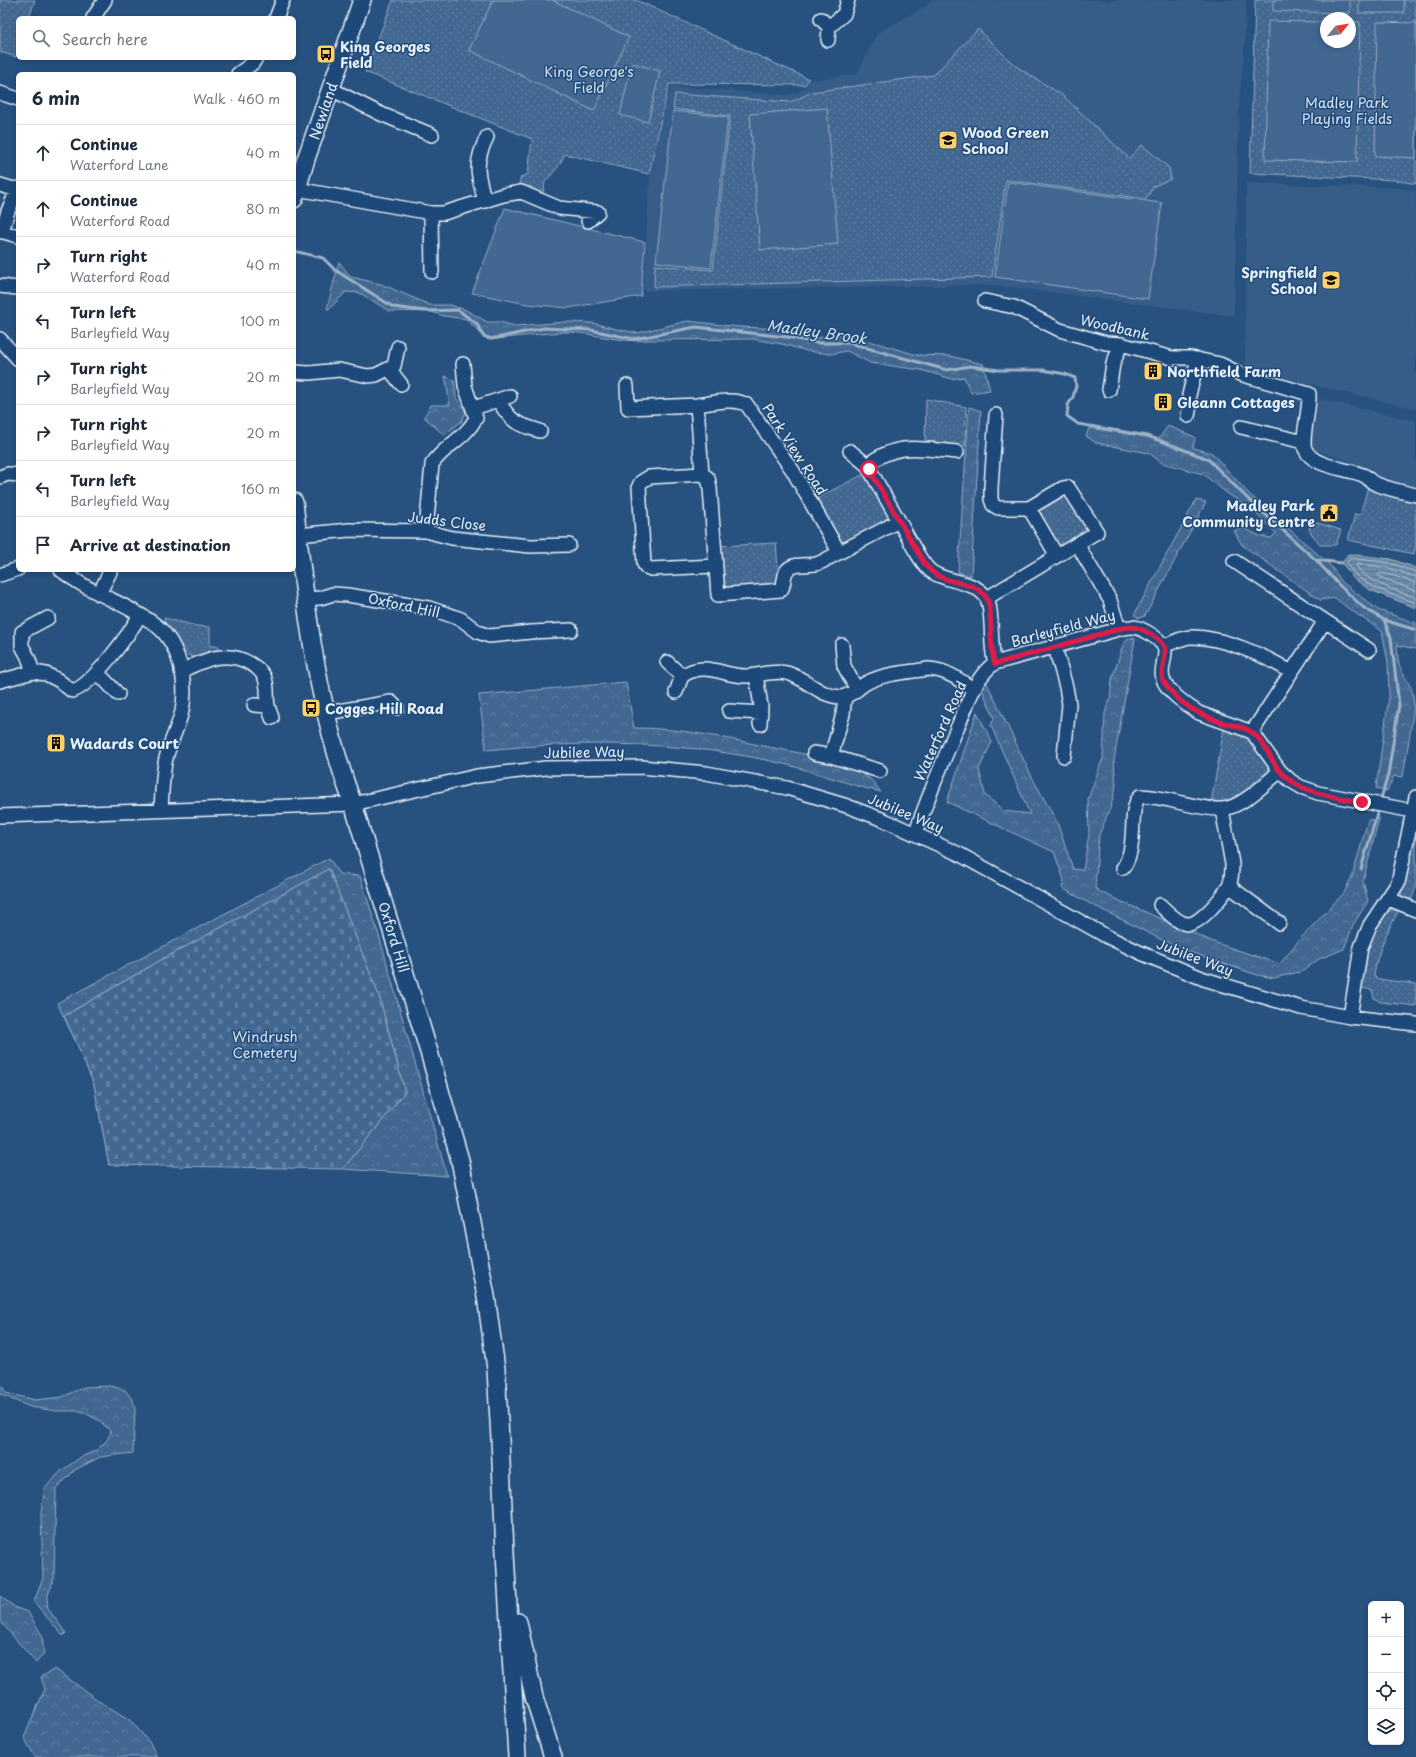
<!DOCTYPE html>
<html lang="en">
<head>
<meta charset="utf-8">
<style>
	:root { --surface:#fff; --page:#f6f6f7; --text:#1f2937; --muted:#747a83; --line:#e0e1e3 }
	body { margin:0; font-family:"Playpen Sans",sans-serif; background:var(--page); color:var(--text) }
	.controls { position:absolute; right:12px; bottom:12px; display:grid; overflow:hidden; border-radius:6px; box-shadow:0 2px 6px #0003 }
	.controls button { width:36px; height:36px; display:grid; place-items:center; padding:0; border:0; border-bottom:1px solid var(--line); background:var(--surface); color:var(--text); font:20px sans-serif }
	.compass { position:absolute; left:1320px; top:12px; width:36px; height:36px; border-radius:50%; background:var(--surface); box-shadow:0 2px 6px #0003; rotate:60deg }
	.stop { position:absolute; width:12px; height:12px; margin:-9px; border:3px solid #e11d48; border-radius:50%; background:#fff }
	.stop.end { background:#e11d48; border-color:#fff; box-shadow:0 1px 4px #0008 }
	.list { margin:0; padding:0; list-style:none }
	h2 { display:flex; justify-content:space-between; align-items:center; height:52px; margin:0; padding:0 16px; font-size:17px }
	h2 small { font-size:13px; font-weight:400; color:var(--muted) }
	.list li { display:grid; grid-template-columns:26px 1fr auto; gap:12px; align-items:center; box-sizing:border-box; height:56px; padding:0 16px; border-top:1px solid var(--line) }
	.list b { display:block; font-size:15px; white-space:nowrap }
	.list p { margin:0; font-size:13px; white-space:nowrap; color:var(--muted) }
	.list em { font-size:13px; font-style:normal; color:var(--muted) }
	.icon { flex:none; width:22px; height:22px; fill:none; stroke:currentColor; stroke-width:2; stroke-linecap:round; stroke-linejoin:round }
	.map { position:relative; flex:none; width:1416px; height:1757px; overflow:hidden }
	.search { position:absolute; background:var(--surface); box-shadow:0 2px 6px #0003; left:16px; top:16px; width:280px; height:44px; display:flex; align-items:center; gap:10px; box-sizing:border-box; padding:0 14px; border-radius:6px; color:var(--muted); font-size:15px }
	.panel { position:absolute; background:var(--surface); box-shadow:0 2px 6px #0003; left:16px; top:72px; width:280px; height:500px; border-radius:6px }
	.map>svg:first-child { display:block }
	.built { fill:#355d88 }
	.grass { fill:url(#grass-dots); stroke:#96acc4; fill-rule:evenodd }
	.forest { fill:url(#forest-crowns); stroke:#96acc4 }
	.cemetery { fill:url(#cemetery-stones); stroke:#96acc4 }
	.garden { fill:#436891; stroke:#96acc4 }
	.water { fill:url(#water-rules); stroke:#9db3c9 }
	.lines { fill:none; stroke-linecap:round; stroke-linejoin:round }
	.shore { stroke:#b6c8d9; stroke-width:1 }
	.stream { stroke:#9db3c9; stroke-width:3 }
	.minor-casing { stroke:#e8f1f8; stroke-width:16 }
	.major-casing { stroke:#e8f1f8; stroke-width:20 }
	.minor { stroke:#1f4a7a; stroke-width:13 }
	.major { stroke:#1f4a7a; stroke-width:17 }
	.route { stroke:#e11d48; stroke-width:5 }
	.labels { text-anchor:middle; dominant-baseline:central; stroke-width:3; stroke-linejoin:round; paint-order:stroke }
	.poi-label { font-size:14px; font-weight:bold; fill:#e8f1f8; stroke:#1f4a7a; text-anchor:start }
	.park-label { font-size:14px; fill:#d8e3ee; stroke:#1f4a7a }
	.street-label { font-size:14px; fill:#e8f1f8; stroke:#1f4a7a }
	.water-label { font-size:15px; font-style:italic; fill:#d5e2ec; stroke:#1f4a7a }
</style>
</head>
<body>
<div class="map">
<svg width="1416" height="1757" viewBox="0 0 1416 1757">
	<defs>
		<pattern id="grass-dots" width="8" height="8" patternUnits="userSpaceOnUse"><rect width="8" height="8" fill="#436891"/><path d="M2 2h.1M6 6h.1" fill="none" stroke="#5e7ea1" stroke-width="1.8" stroke-linecap="round"/></pattern>
		<pattern id="forest-crowns" width="20" height="18" patternUnits="userSpaceOnUse"><rect width="20" height="18" fill="#436891"/><path d="M2 6a3 3 0 1 1 6 0M12 15a3 3 0 1 1 6 0" fill="none" stroke="#5e7ea1"/></pattern>
		<pattern id="cemetery-stones" width="16" height="16" patternUnits="userSpaceOnUse"><rect width="16" height="16" fill="#436891"/><path d="M2 7V4a2 2 0 0 1 4 0v3zM10 15v-3a2 2 0 0 1 4 0v3z" fill="#5e7ea1"/></pattern>
		<pattern id="water-rules" width="6" height="5" patternUnits="userSpaceOnUse"><rect width="6" height="5" fill="#6b8aaa"/><path d="M0 2.5h6" fill="none" stroke="#5e7388"/></pattern>
	</defs>
	<rect width="100%" height="100%" fill="#27517f"/>
	<filter id="ink" filterUnits="userSpaceOnUse"><feTurbulence type="fractalNoise" baseFrequency=".025" numOctaves="2"/><feDisplacementMap in="SourceGraphic" scale="8" xChannelSelector="R" yChannelSelector="G"/><feConvolveMatrix kernelMatrix="1 2 1 2 8 2 1 2 1" color-interpolation-filters="sRGB"/></filter>
	<g filter="url(#ink)">
		<path class="built" d="M930,0H1246L1244,54L1239,105L1234,316L993,285L643,291L650,174L670,86L789,95L806,87L811,80L857,74L877,33L928,5Z
			M1246,183L1399,188L1416,191V409L1245,369Z
			M1319,399L1416,421V487L1370,476L1353,463L1309,448Z"/>
		<path class="grass" d="M0,0H35L29,18H18V52L16,57L0,52Z
			M393,0H636L809,79L805,85L669,84L649,174L565,154L558,167L545,182L543,195L531,187L519,184L521,177L528,174L532,139L365,72Z
			M1255,0H1416V184L1394,180L1250,173ZM1326,18H1350V42H1326Z
			M978,29L1014,65L1062,95L1129,158L1142,145L1169,168L1171,179L1154,186L1146,199L1006,180L992,277L654,287L655,265L713,270L730,116L673,109L675,94L791,102L812,92L934,75Z
			M926,399L966,407L965,446L925,442Z
			M866,473L888,514L886,520L844,542L840,540L817,498Z
			M1368,487L1416,502V544L1414,554L1348,540L1355,514L1360,515Z
			M1067,492L1087,527V533L1059,550L1036,510Z
			M1311,521L1341,530L1336,545H1320L1309,530Z
			M776,543L779,582L778,585L724,588L722,587L719,546Z
			M164,618L197,626L210,627V646H219C219,653 214,653 209,655C188,662 185,653 175,637C172,632 168,627 164,621Z
			M1224,728L1249,736L1271,768L1270,774C1250,789 1237,803 1211,803Z
			M1416,827V887L1410,903L1403,898L1400,890Z
			M1392,910H1399C1387,932 1377,952 1374,976L1378,979L1416,984V1006L1380,1002L1374,998L1372,990L1362,988L1365,953L1369,939L1385,913Z"/>
		<path class="forest" d="M339,262L351,277L381,284L430,305H450L466,310L487,322H500L515,326L566,322L593,323L620,330L638,333L687,321L740,327L787,329L817,338L849,335L917,355L950,356L983,364L990,390L971,393L964,377L952,379L921,370L870,363L847,351L830,354L807,351L782,344L753,339L648,340C622,344 592,332 565,332C539,333 513,338 488,340L466,319L444,316L432,312L389,311L360,293L346,292L329,309H327Z
			M445,376L454,380L456,398L466,412L462,421L444,435L424,417L431,405H450Z
			M969,407L981,411L971,576L958,572Z
			M1168,426L1195,437L1193,448L1212,453L1248,493L1329,564L1343,583L1378,610L1416,623V649L1397,645C1398,651 1397,661 1400,667C1409,687 1416,688 1413,715L1403,777L1394,776L1387,791L1376,788L1389,697L1388,662L1382,631L1349,609L1335,598L1320,600L1242,545L1234,531L1243,528L1260,536L1271,538L1276,533L1254,512L1224,491L1203,474L1162,463L1149,453L1096,443L1086,436L1089,428L1147,437L1157,441Z
			M1196,500L1206,502L1145,616L1139,618L1134,615Z
			M1129,638L1135,639L1114,760L1116,786L1111,806L1099,835L1095,888L1102,893L1216,943L1280,964L1299,940L1344,893L1353,874L1368,820L1379,819L1363,881L1368,901L1353,925L1344,949L1319,959L1303,971L1274,978L1257,975L1178,948L1085,901L1062,888L1064,880L1054,852L947,802L977,712L992,742L979,769L985,795L1004,811L1030,814L991,726L994,718L981,687L986,681L1033,779L1057,822L1073,869L1083,870L1089,834L1088,799L1103,758L1105,713L1110,699L1112,679L1123,645Z
			M626,682L634,728C680,728 720,737 764,746C797,753 845,759 871,780C875,783 878,789 881,792C849,785 819,773 788,765C691,741 584,740 486,750L479,695Z
			M329,858L339,874L360,876L380,939L447,1176L343,1169L405,1092L379,996L329,869L163,959L74,1010L103,1081L109,1165L94,1085L77,1044L57,1003Z
			M0,1383L6,1393L35,1400L62,1397L84,1387L110,1386L125,1390L133,1400L135,1410L133,1453L100,1457L75,1470L56,1489L54,1578L47,1598L48,1609L66,1633L63,1636L34,1602L43,1578L41,1512L45,1488L60,1472L81,1457L97,1450L107,1440L111,1432L100,1421L81,1411H57L30,1407L0,1394Z
			M0,1596L16,1608L28,1612L42,1635L44,1653L36,1663L0,1621Z
			M55,1669L102,1703L130,1720L150,1743L157,1757H35L24,1737L45,1689L41,1677Z"/>
		<path class="cemetery" d="M329,869L379,996L405,1092L343,1169L109,1165L94,1085L77,1044L64,1016L163,959Z"/>
		<path class="garden" d="M493,0H552L629,37L594,111L469,50Z
			M1273,0H1350V13L1273,11Z
			M1359,0H1404V13H1359Z
			M1268,21L1326,22V42H1350V22H1360L1357,162L1265,160Z
			M1377,22L1416,23V158L1375,156Z
			M632,63L660,71L648,122L620,115Z
			M827,108L838,244L760,250L750,114Z
			M673,111L728,117L711,268L656,262Z
			M1008,182L1162,203L1148,299L995,277Z
			M505,208L645,242L641,296L568,308L527,304L472,293Z"/>
		<path class="water" d="M1348,554L1391,559L1416,568V608L1370,590L1353,578L1342,563Z"/>
		<g class="lines">
			<path class="shore" d="M1416,572L1390,563L1350,558L1347,563C1359,587 1393,594 1416,603
				M1416,577L1389,568L1358,564L1356,565C1364,582 1399,591 1416,598
				M1416,583L1388,574L1380,573L1378,575L1380,577L1416,591"/>
			<path class="stream" d="M294,251L323,258L335,270L393,307L425,311L458,310L477,324L483,336L492,339L543,328L591,330L634,339L696,327L787,337L818,343H849L947,370L970,366L999,370H1043L1065,374L1075,378L1076,386L1073,397L1068,405L1067,416L1078,424L1148,436L1208,459L1247,498L1316,560L1342,563
				M1316,560L1340,586L1364,608L1384,620L1391,638L1399,705L1388,775L1380,802
				M1384,620L1416,630
				M1361,869L1379,807"/>
			<defs>
				<path id="minor" d="M93,18L105,0
					M276,18L283,0
					M821,19L829,27L844,14L848,0
					M828,40L829,27
					M238,74L253,63L256,58
					M331,89L381,114L432,135
					M0,93L18,99
					M0,185L17,190
					M297,189L431,213H444L503,195L521,192L559,208L598,212L588,221
					M485,201C477,174 474,163 487,137
					M431,213L432,272
					M0,231L18,236
					M2,232L8,211L18,188
					M0,286L17,288
					M985,301L1014,307L1060,330L1106,343L1121,344L1172,358H1191L1220,364L1240,374L1309,394C1310,409 1301,438 1305,449C1313,468 1348,468 1365,476C1368,478 1371,482 1374,483C1387,489 1402,492 1416,495
					M0,339L18,359
					M389,369L401,384
					M294,372L309,373L339,370L368,376L376,375L394,366L398,347
					M627,386L628,408L697,405
					M1109,390L1113,364L1121,344
					M498,400C511,422 516,424 540,431
					M474,408L510,396
					M1188,416L1190,405L1189,395L1198,359
					M1241,427L1304,442
					M850,451L867,465L899,521
					M867,465C898,441 921,449 957,452
					M702,474L649,477L641,482L639,486L644,564L646,567L651,569L715,566
					M0,477L8,474L18,475
					M1029,508L1063,488L1068,487L1097,532L1057,556
					M426,531L432,464C445,445 465,439 476,418L465,386L463,364
					M298,535L349,530L426,531L452,538L530,546L569,545
					M1077,544L1110,600L1119,629
					M839,552L793,471L747,405C734,397 712,403 697,405L702,474L708,478L710,488L718,595L781,590C785,584 783,578 786,572C791,562 807,566 816,564C820,563 824,561 827,559L899,521C906,533 921,565 932,572C948,583 974,580 986,597C994,609 989,646 995,663C975,676 967,706 958,726C943,761 928,797 915,834
					M1234,561L1369,650
					M61,570C89,593 124,602 153,623C179,641 188,681 182,711C178,729 168,745 165,763C162,779 162,795 161,811
					M0,575L18,569
					M99,594L110,572
					M987,598L1057,556L1029,508H998L993,505L991,499V487L996,415
					M305,599L320,598L333,594L347,595L429,608L461,619L478,632L489,636L531,632L571,630
					M48,618L22,632V646L28,657L33,672L46,674L58,680L72,691C91,687 130,633 140,615
					M842,645L844,666L857,690
					M1164,646C1172,643 1181,638 1190,637C1221,636 1266,656 1291,672
					M1055,647L1066,687L1069,704L1064,756
					M667,662L682,676C706,660 724,677 747,676C761,675 774,670 787,673C806,678 819,696 840,697C850,697 858,688 866,683C884,673 910,672 929,669C947,670 960,680 974,690
					M995,663L1119,629C1123,628 1128,627 1132,627C1142,627 1165,641 1165,651C1165,661 1160,670 1163,679C1166,691 1189,707 1199,713L1252,732L1280,771L1291,781L1301,787L1318,793L1413,811
					M181,671C205,660 226,649 251,664C256,667 261,671 264,676C269,686 266,696 268,706C269,710 271,714 272,718
					M97,672L118,694
					M756,675L761,706L760,724
					M0,681L33,672
					M676,692L682,676
					M254,705L268,706
					M729,711L761,713
					M327,713L391,702L397,708
					M1252,732L1325,621
					M814,753L831,756L880,771
					M831,756L843,714L845,696
					M0,816L353,804L477,776L546,768L641,767L706,773L787,788L847,806L884,820L959,854L1108,937L1141,953L1204,979L1301,1008L1350,1017L1416,1024
					M1123,868C1139,845 1127,811 1140,796C1166,796 1197,810 1222,809C1241,808 1266,783 1280,771
					M1229,886L1279,923
					M1389,899L1416,910
					M1160,905C1167,911 1177,923 1187,924C1199,926 1223,896 1229,886C1232,879 1232,871 1232,864L1222,809
					M1350,1017L1361,947L1370,925L1398,883L1416,797"/>
				<path id="major" d="M294,199L306,159L362,0
					M294,502C305,604 317,708 353,804L429,1052L460,1160L486,1296L496,1369L500,1439L505,1553L517,1757
					M518,1622L534,1697L553,1757"/>
			</defs>
			<use href="#minor" class="minor-casing"/>
			<use href="#major" class="major-casing"/>
			<use href="#minor" class="minor"/>
			<use href="#major" class="major"/>
		</g>
	</g>
	<g class="lines" filter="url(#ink)">
		<path class="route" d="M869,469L924,563C929,570 935,575 943,578C957,584 979,583 987,599C994,613 988,645 995,664L1119,629C1123,628 1127,627 1131,627C1141,627 1164,640 1165,650C1166,662 1157,674 1166,685C1179,704 1202,716 1224,723C1233,725 1245,727 1253,733C1264,741 1270,759 1279,770C1299,794 1334,797 1362,802"/>
	</g>
	<defs>
		<symbol id="bus-square" viewBox="-11 -11 22 22"><rect x="-9" y="-9" width="18" height="18" rx="4" fill="#ffd166" stroke="#1f4a7a"/><path d="M-5-6H5V4H4V6H2V4H-2V6H-4V4H-5ZM-3.5-4V0h7V-4ZM-3.5 1.2v1.5H-2V1.2ZM2 1.2v1.5H3.5V1.2Z" fill="#111"/></symbol>
		<symbol id="school-square" viewBox="-11 -11 22 22"><rect x="-9" y="-9" width="18" height="18" rx="4" fill="#ffd166" stroke="#1f4a7a"/><path d="M0-5L7-2L0 1L-7-2ZM-4 1L0 2.5L4 1V4Q0 6-4 4Z" fill="#111"/></symbol>
		<symbol id="building-square" viewBox="-11 -11 22 22"><rect x="-9" y="-9" width="18" height="18" rx="4" fill="#ffd166" stroke="#1f4a7a"/><path d="M-4-6H4V6H1V3H-1V6H-4ZM-2.5-4.3h1.7v1.8h-1.7ZM.8-4.3h1.7v1.8H.8ZM-2.5-1h1.7V.8h-1.7ZM.8-1h1.7V.8H.8Z" fill="#111"/></symbol>
		<symbol id="civic-square" viewBox="-11 -11 22 22"><rect x="-9" y="-9" width="18" height="18" rx="4" fill="#ffd166" stroke="#1f4a7a"/><path d="M-.6-6.5H3V-4.5H.6V-3L4-1V1h2V6H-6V1h2V-1L-.6-3ZM-1.2 2.5V6h2.4V2.5Z" fill="#111"/></symbol>
	</defs>
	<g fill-rule="evenodd">
		<use href="#bus-square" x="315" y="43" width="22" height="22"/>
		<use href="#school-square" x="937" y="129" width="22" height="22"/>
		<use href="#school-square" x="1320" y="269" width="22" height="22"/>
		<use href="#building-square" x="1142" y="360" width="22" height="22"/>
		<use href="#building-square" x="1152" y="391" width="22" height="22"/>
		<use href="#civic-square" x="1318" y="502" width="22" height="22"/>
		<use href="#bus-square" x="300" y="697" width="22" height="22"/>
		<use href="#building-square" x="45" y="732" width="22" height="22"/>
	</g>
	<g class="labels">
		<g class="poi-label">
			<text x="340" y="46">King Georges<tspan x="340" dy="16">Field</tspan></text>
			<text x="962" y="132">Wood Green<tspan x="962" dy="16">School</tspan></text>
			<text x="1317" y="272" text-anchor="end">Springfield<tspan x="1317" dy="16">School</tspan></text>
			<text x="1167" y="371">Northfield Farm</text>
			<text x="1177" y="402">Gleann Cottages</text>
			<text x="1315" y="505" text-anchor="end">Madley Park<tspan x="1315" dy="16">Community Centre</tspan></text>
			<text x="325" y="708">Cogges Hill Road</text>
			<text x="70" y="743">Wadards Court</text>
		</g>
		<g class="park-label">
			<text x="589" y="71">King George's<tspan x="589" dy="16">Field</tspan></text>
			<text x="1347" y="102">Madley Park<tspan x="1347" dy="16">Playing Fields</tspan></text>
			<text x="265" y="1036">Windrush<tspan x="265" dy="16">Cemetery</tspan></text>
		</g>
		<g class="street-label">
			<text transform="translate(323 111) rotate(-71)">Newland</text>
			<text transform="translate(1115 327) rotate(13)">Woodbank</text>
			<text transform="translate(795 449) rotate(57)">Park View Road</text>
			<text transform="translate(447 521) rotate(7)">Judds Close</text>
			<text transform="translate(404 605) rotate(12)">Oxford Hill</text>
			<text transform="translate(1063 628) rotate(-15)">Barleyfield Way</text>
			<text transform="translate(940 731) rotate(-66)">Waterford Road</text>
			<text transform="translate(584 752) rotate(-1)">Jubilee Way</text>
			<text transform="translate(906 813) rotate(23)">Jubilee Way</text>
			<text transform="translate(394 937) rotate(73)">Oxford Hill</text>
			<text transform="translate(1195 957) rotate(21)">Jubilee Way</text>
		</g>
		<g class="water-label">
			<text transform="translate(817 331) rotate(8)">Madley Brook</text>
		</g>
	</g>
</svg>
<div class="controls">
<button>+</button>
<button>−</button>
<button><svg class="icon" aria-label="locate" viewBox="0 0 24 24"><circle cx="12" cy="12" r="6"/><path d="M12 2v4M12 18v4M2 12h4M18 12h4"/></svg></button>
<button><svg class="icon" aria-label="layers" viewBox="0 0 24 24"><path d="M12 4l9 5-9 5-9-5zM3 14l9 5 9-5"/></svg></button>
</div>
<svg class="compass" viewBox="-18 -18 36 36"><path d="M0-13l5 13h-10z" fill="#e53935"/><path d="M0 13l5-13h-10z" fill="#747a83"/></svg>
<div class="stop" style="left:869px;top:469px"></div>
<div class="stop end" style="left:1362px;top:802px"></div>
<div class="search"><svg class="icon" aria-label="search" viewBox="0 0 24 24"><circle cx="10" cy="10" r="6"/><path d="M15 15l6 6"/></svg>Search here</div>
<section class="panel">
<h2>6 min<small>Walk · 460 m</small></h2>
<ul class="list">
<li><svg class="icon" aria-label="ahead" viewBox="0 0 24 24"><path d="M12 20V5M6 11l6-6 6 6"/></svg><div><b>Continue</b><p>Waterford Lane</p></div><em>40 m</em></li>
<li><svg class="icon" aria-label="ahead" viewBox="0 0 24 24"><path d="M12 20V5M6 11l6-6 6 6"/></svg><div><b>Continue</b><p>Waterford Road</p></div><em>80 m</em></li>
<li><svg class="icon" aria-label="right" viewBox="0 0 24 24"><path d="M7 20v-9h11M14 6l5 5-5 5"/></svg><div><b>Turn right</b><p>Waterford Road</p></div><em>40 m</em></li>
<li><svg class="icon" aria-label="left" viewBox="0 0 24 24"><path d="M17 20v-9H6M10 6l-5 5 5 5"/></svg><div><b>Turn left</b><p>Barleyfield Way</p></div><em>100 m</em></li>
<li><svg class="icon" aria-label="right" viewBox="0 0 24 24"><path d="M7 20v-9h11M14 6l5 5-5 5"/></svg><div><b>Turn right</b><p>Barleyfield Way</p></div><em>20 m</em></li>
<li><svg class="icon" aria-label="right" viewBox="0 0 24 24"><path d="M7 20v-9h11M14 6l5 5-5 5"/></svg><div><b>Turn right</b><p>Barleyfield Way</p></div><em>20 m</em></li>
<li><svg class="icon" aria-label="left" viewBox="0 0 24 24"><path d="M17 20v-9H6M10 6l-5 5 5 5"/></svg><div><b>Turn left</b><p>Barleyfield Way</p></div><em>160 m</em></li>
<li><svg class="icon" aria-label="arrive" viewBox="0 0 24 24"><path d="M6 21V4h12l-3 4 3 4H6"/></svg><div><b>Arrive at destination</b></div></li>
</ul>
</section>
</div>
</body>
</html>
